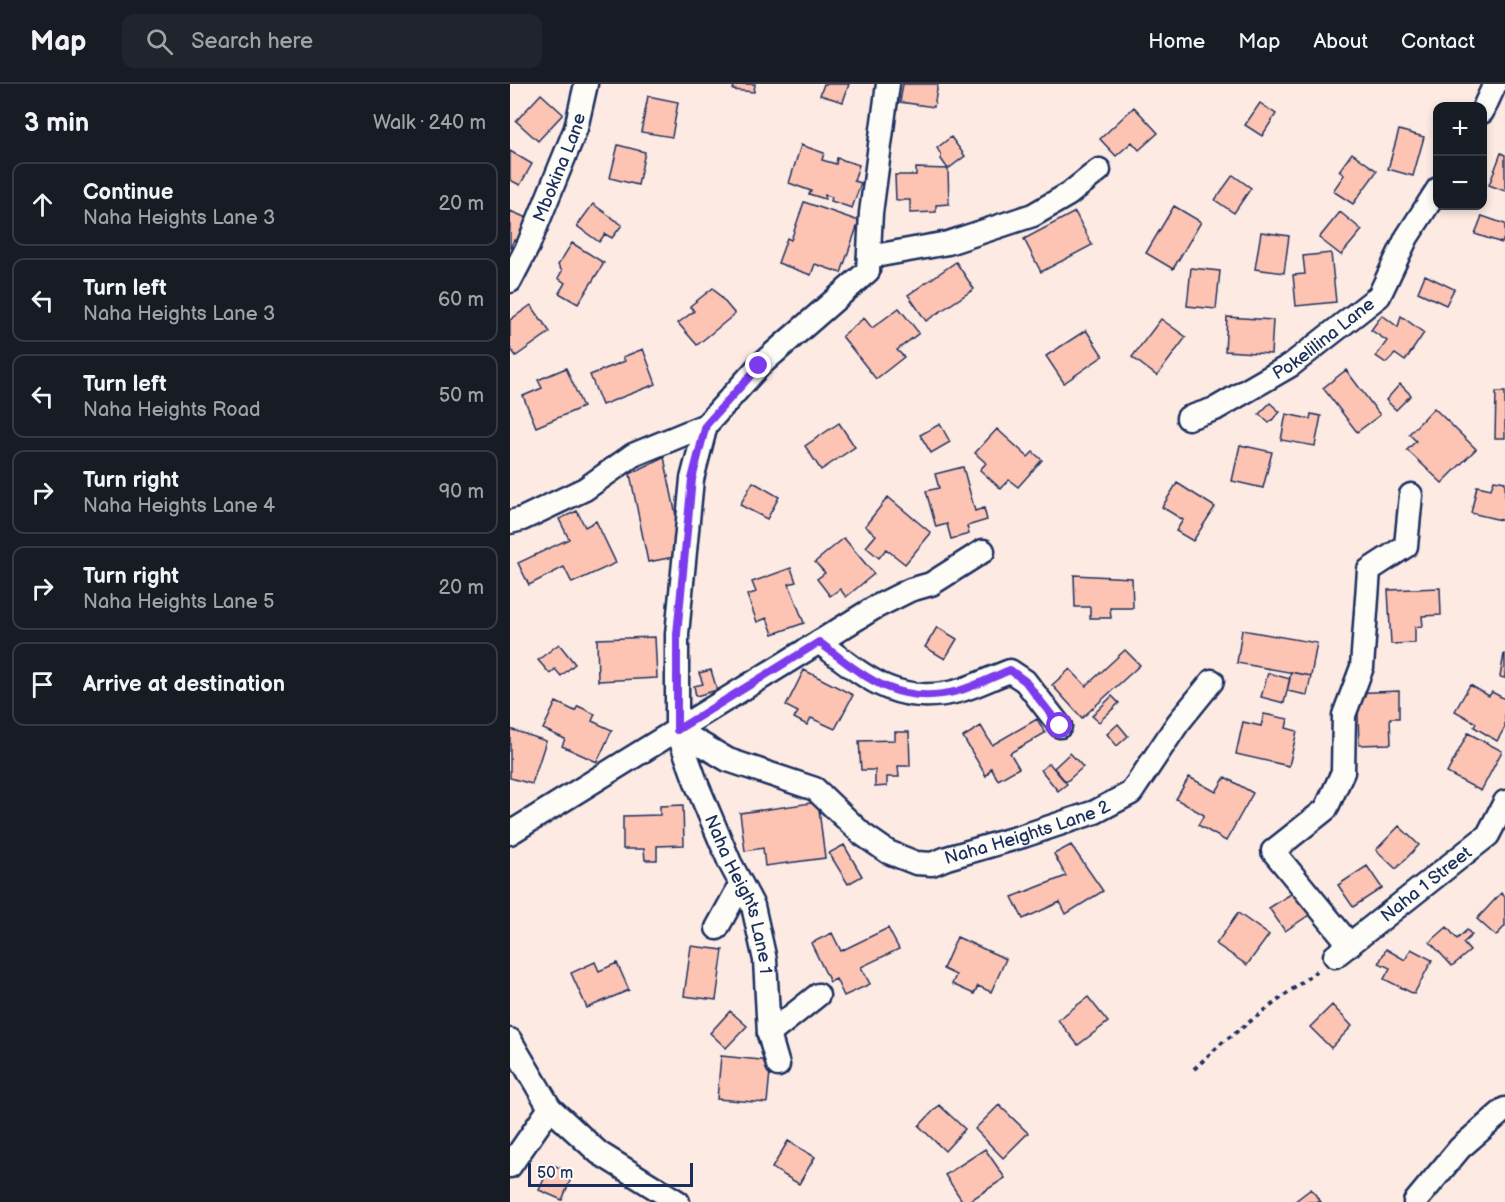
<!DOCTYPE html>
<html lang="en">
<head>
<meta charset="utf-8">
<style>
	:root { --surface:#171b24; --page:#20242c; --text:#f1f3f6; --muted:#9ea1a6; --line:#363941 }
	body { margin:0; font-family:"Balsamiq Sans",sans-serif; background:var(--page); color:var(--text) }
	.controls { position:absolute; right:18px; top:18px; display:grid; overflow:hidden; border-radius:12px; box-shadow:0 3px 9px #0003 }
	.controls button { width:54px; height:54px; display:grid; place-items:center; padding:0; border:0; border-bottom:2px solid var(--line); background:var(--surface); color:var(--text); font:30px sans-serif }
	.scale { position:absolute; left:18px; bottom:15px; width:165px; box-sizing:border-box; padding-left:6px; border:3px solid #1b2f5e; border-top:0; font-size:16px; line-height:21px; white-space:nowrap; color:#1b2f5e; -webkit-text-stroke:4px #fdfcf7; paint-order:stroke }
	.stop { position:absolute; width:18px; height:18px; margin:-14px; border:4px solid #7c3aed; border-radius:50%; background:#fff }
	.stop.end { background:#7c3aed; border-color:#fff; box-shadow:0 2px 6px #0008 }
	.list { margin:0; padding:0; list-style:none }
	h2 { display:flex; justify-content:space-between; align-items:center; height:78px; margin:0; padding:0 24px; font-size:26px }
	h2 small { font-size:20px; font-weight:400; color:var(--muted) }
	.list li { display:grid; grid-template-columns:39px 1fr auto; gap:18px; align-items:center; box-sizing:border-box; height:84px; margin:0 12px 12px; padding:0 12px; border:2px solid var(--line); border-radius:12px }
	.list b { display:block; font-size:22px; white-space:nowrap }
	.list p { margin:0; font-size:20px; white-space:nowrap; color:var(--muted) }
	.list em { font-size:20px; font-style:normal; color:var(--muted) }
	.icon { flex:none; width:33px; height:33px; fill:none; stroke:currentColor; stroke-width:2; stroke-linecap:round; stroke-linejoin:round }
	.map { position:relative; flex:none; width:995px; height:1118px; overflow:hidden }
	header { display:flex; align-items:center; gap:36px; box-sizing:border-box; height:84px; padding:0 30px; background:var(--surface); border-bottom:2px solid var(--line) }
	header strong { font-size:28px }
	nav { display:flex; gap:33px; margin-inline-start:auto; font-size:21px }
	.search { width:420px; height:54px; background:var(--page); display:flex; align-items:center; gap:15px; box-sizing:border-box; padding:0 21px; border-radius:12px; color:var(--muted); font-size:22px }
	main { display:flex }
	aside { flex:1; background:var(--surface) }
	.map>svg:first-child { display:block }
	.building { fill:#fdc4b4; stroke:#1b2f5e; stroke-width:1.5 }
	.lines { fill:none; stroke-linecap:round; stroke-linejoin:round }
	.minor-casing { stroke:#1b2f5e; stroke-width:27 }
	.path { stroke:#1b2f5e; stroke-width:4; stroke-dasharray:4.5 4.5; stroke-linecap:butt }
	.minor { stroke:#fdfcf7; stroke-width:22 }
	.route { stroke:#7c3aed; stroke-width:8 }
	.labels { text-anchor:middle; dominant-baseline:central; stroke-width:5; stroke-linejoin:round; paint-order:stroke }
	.street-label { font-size:18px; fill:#1b2f5e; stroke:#fdfcf7 }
</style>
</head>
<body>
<header>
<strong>Map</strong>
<div class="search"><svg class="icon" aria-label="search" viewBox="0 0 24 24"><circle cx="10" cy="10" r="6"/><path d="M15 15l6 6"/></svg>Search here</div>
<nav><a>Home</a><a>Map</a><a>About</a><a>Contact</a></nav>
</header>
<main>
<aside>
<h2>3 min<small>Walk · 240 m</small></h2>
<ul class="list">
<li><svg class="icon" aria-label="ahead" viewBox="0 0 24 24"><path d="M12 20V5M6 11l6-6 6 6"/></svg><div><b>Continue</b><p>Naha Heights Lane 3</p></div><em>20 m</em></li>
<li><svg class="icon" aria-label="left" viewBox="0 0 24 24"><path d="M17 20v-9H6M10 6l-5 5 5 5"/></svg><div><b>Turn left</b><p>Naha Heights Lane 3</p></div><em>60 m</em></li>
<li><svg class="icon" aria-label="left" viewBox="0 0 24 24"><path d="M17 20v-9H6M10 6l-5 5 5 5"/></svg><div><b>Turn left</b><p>Naha Heights Road</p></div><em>50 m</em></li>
<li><svg class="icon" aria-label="right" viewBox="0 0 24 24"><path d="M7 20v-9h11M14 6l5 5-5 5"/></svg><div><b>Turn right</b><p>Naha Heights Lane 4</p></div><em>90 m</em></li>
<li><svg class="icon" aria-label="right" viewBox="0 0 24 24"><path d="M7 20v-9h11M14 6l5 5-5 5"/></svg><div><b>Turn right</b><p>Naha Heights Lane 5</p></div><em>20 m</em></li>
<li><svg class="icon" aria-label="arrive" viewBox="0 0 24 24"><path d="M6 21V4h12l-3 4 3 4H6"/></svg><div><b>Arrive at destination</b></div></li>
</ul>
</aside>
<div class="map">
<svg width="995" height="1118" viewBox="0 0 995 1118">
	<rect width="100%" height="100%" fill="#fdebe3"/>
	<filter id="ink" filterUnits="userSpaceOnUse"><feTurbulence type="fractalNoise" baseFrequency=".0167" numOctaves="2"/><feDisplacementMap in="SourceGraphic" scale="12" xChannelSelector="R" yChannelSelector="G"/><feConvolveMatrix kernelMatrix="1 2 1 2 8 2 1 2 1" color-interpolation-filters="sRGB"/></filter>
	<g filter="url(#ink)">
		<path class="building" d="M224,0H245L244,8L223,6Z
			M314,0H339L333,18L310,11Z
			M393,0H428L424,23L390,18Z
			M31,10L53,30L28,57L6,37Z
			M138,12L168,18L162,53L131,48Z
			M750,19L766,30L752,52L735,41Z
			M624,23L648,49L629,66L622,58L606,72L590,55Z
			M889,46L914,53L903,92L878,85Z
			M441,53L455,72L438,85L431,75V71L427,64Z
			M108,61L135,68L128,101L100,94Z
			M291,61L314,69L312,76L326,80L327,74L349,81L344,97L351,99L342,124L321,117L322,113L315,111V115L299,110L301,107L279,99Z
			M0,67L22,80L10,101L0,96Z
			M842,69L867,87L843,120L823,107L834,91L829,87Z
			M991,69L995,71V107L979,101Z
			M406,84L438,85L439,120L426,121V128L400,129V116H386L385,91H406Z
			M723,91L741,104L724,129L705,116Z
			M294,118L349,137L331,189L305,180L301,191L268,179L277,154L281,156Z
			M83,120L112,141L102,154L95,150L89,158L67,142Z
			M664,122L691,138L663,185L636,169Z
			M0,127L22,136L12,160L4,156L0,165Z
			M565,128L582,161L531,188L514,155Z
			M830,128L852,146L831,171L809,154Z
			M972,132L995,140V151L992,159L965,150Z
			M751,148L779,152L774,189L745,185Z
			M62,159L94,179L68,220L49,209L55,199L48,194L52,187L48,181Z
			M821,169L826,218L786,222L783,191L795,190L793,172Z
			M446,178L464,205L416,237L398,211Z
			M681,184L710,187L706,225L677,222Z
			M915,191L944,205L936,221L908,208Z
			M203,204L225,230L187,261L168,239L184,227L180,222Z
			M21,221L40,248L6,272L0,264V236Z
			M389,224L409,249L387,266L394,273L366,295L332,252L354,234L362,244Z
			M872,231L888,243L891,232L914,249L895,277L885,270L876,279L866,272L877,257L861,246Z
			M717,233L763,236L761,270L715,267Z
			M651,235L676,253L647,292L622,273Z
			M576,246L593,272L554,299L536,272Z
			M133,265L146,300L92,321L80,291L115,277L113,273Z
			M56,284L73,323L26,343L13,312L32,304L28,296Z
			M836,286L870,331L847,348L813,304Z
			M890,300L901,311L886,326L876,316Z
			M986,308H995V354H985Z
			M760,319L770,328L759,339L749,330Z
			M924,324L966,365L932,399L897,366L906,357L899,350Z
			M776,330L800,335L801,330L811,332L805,362L771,356Z
			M329,339L345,363L311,386L295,362Z
			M430,340L440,358L421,369L410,351Z
			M487,345L518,373L523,368L532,376L508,403L499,396L491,405L470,386L476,379L465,369Z
			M730,361L762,368L753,404L722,397Z
			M154,373L174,471L138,478L120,390Z
			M453,383L465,427L474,424L477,436L457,442L459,450L441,455L437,440L426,443L416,407L429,404L425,390Z
			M984,396L995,398V437L961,429L967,402L981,405Z
			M243,398L269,413L257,435L230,421Z
			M667,399L705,423L683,457L666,447L673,436L652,423Z
			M378,413L421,449L395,480L376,465L369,474L356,463L366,451L355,442Z
			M67,427L75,443L86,437L106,479L62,499L54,483L19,501L8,479L59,455L49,435Z
			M334,454L364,490L336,513L330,505L320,512L307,495L315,489L305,478Z
			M281,484L286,498L279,500L294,539L263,550L257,534L247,538L237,511L246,508L242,498Z
			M564,491L622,494L623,524H600L601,534H580V523H565Z
			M930,504L931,531L912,532L913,542L905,543V559L881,560L878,506Z
			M427,543L447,555L435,575L415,563Z
			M732,546L807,559L801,592L727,579Z
			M145,553L147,594L88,597L87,555Z
			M49,560L65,580L51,592L45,585L40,590L28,576Z
			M615,566L630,581L572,634L542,601L560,585L576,602Z
			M994,570H995V594L990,593Z
			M201,586L207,606L186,612L184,602L193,600L189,589Z
			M294,586L343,611L325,645L301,634L297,641L284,634L288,628L276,622Z
			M781,588L801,592L797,611L777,607Z
			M758,589L780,595L774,619L751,613Z
			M960,601L979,612L982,608L995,615V643L987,657L964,643L966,639L945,627Z
			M889,607V634H880L881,660L849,661L848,630L842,631L840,609Z
			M602,612L609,619L589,638L582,632Z
			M46,618L65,627L68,622L85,630L82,637L102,646L87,678L52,662L55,655L33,645Z
			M754,630L778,635L776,644L787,647L779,682L726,670L733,638L751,642Z
			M527,635L535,649L500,669L509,684L488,696L481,684L476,692L453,653L471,642L482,661Z
			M608,640L618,652L607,662L597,650Z
			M0,645L36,657L22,700L0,694Z
			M385,648H399L400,682H388L389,693H377V702L365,703V686H351L349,657L385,656Z
			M958,649L992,667L971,707L937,689Z
			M560,669L573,683L556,698L544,684Z
			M539,679L557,700L548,707L531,686Z
			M679,693L706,708L715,693L743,709L716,757L688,741L694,731L666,715Z
			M308,718L315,774L255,782L253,764L235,767L230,729Z
			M173,721L174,761L147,762V776H135L134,765H113V732L150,731V722Z
			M889,742L909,761L886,785L866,766Z
			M334,761L352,792L338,800L319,769Z
			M561,761L593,807L556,830L550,818L513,835L502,813L556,792L544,770Z
			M857,782L872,804L843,823L828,801Z
			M787,806L802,829L775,847L759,824Z
			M991,809L995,813V842L986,852L967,835Z
			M728,829L759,851L737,881L706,860Z
			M937,843L947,855L957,846L962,851L953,859L960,867L942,882L920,858Z
			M378,844L389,865L351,883L360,900L334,912L326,895L320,898L301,859L322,849L331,867Z
			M447,853L496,875L481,908L468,902L464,910L442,900L446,891L433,885Z
			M181,862L213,866L206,916L174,912Z
			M876,865L895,876L901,865L922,876L904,910L874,895L880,884L869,879Z
			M85,878L89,887L107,879L119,906L77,924L61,889Z
			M578,913L598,938L568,961L548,936Z
			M822,921L842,942L821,964L800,943Z
			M220,927L237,942L216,964L200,949Z
			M211,972L261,977L257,1019L207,1015Z
			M429,1021L455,1045L435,1067L409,1042Z
			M489,1021L518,1049L493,1074L465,1045Z
			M278,1057L305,1073L289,1100L262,1084Z
			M475,1065L495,1094L458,1118H453L435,1091Z
			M41,1080L63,1090L52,1116L29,1106Z
			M801,1105L811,1118H784Z"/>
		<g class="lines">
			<defs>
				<g id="minor">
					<path d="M972,28L985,0"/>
					<path d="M359,173L438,159L523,131L559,110L589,86"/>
					<path id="s1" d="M0,197L18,162L66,44L76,0"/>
					<path id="s2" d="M678,334L705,325L781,281L869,212L897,153L928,105"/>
					<path id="s3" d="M196,341L182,395L167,550V646L187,701L220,779L243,822L255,876L259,950L268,981"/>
					<path d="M0,438L12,435L75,405L123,371L196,341L249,282L358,187L361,129L378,0"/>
					<path d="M309,558C354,592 386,623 448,607C466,602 483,593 500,587L515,597L550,642"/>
					<path id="s4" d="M167,646L218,676L305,705L352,750L378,768L406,779L422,780L437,774L513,752L585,728L621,709L668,639L702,597"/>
					<path d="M0,749L364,524L400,506L421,500L473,467"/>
					<path d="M207,844L231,800"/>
					<path d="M840,861L763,767L816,725L833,688L834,631L852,583L859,486L896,462L901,411"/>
					<path id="s5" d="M825,872L978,751L995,718"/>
					<path d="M259,950L308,911"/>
					<path d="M0,956L40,1024L89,1069L168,1118"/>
					<path d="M0,1082L40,1024"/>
					<path d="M905,1118L950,1064L995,1025"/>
				</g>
			</defs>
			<use href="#minor" class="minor-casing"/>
			<path class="path" d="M684,985L713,958L808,886"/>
			<use href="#minor" class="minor"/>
		</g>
	</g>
	<g class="lines" filter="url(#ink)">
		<path class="route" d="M249,282L196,341L182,395L167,550V646L309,558C354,592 386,623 448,607C466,602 483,593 500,586L515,597L550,642"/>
	</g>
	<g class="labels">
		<g class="street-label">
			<text stroke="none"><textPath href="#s1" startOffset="124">Mbokina Lane</textPath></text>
			<text stroke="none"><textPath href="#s2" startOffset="158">Pokelilina Lane</textPath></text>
			<text stroke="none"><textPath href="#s4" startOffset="394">Naha Heights Lane 2</textPath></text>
			<text stroke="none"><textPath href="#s5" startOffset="116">Naha 1 Street</textPath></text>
			<text stroke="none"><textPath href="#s3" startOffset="484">Naha Heights Lane 1</textPath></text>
		</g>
	</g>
</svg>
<div class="controls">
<button>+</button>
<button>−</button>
</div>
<div class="scale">50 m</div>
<div class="stop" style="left:550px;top:642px"></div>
<div class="stop end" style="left:249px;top:282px"></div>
</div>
</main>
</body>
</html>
